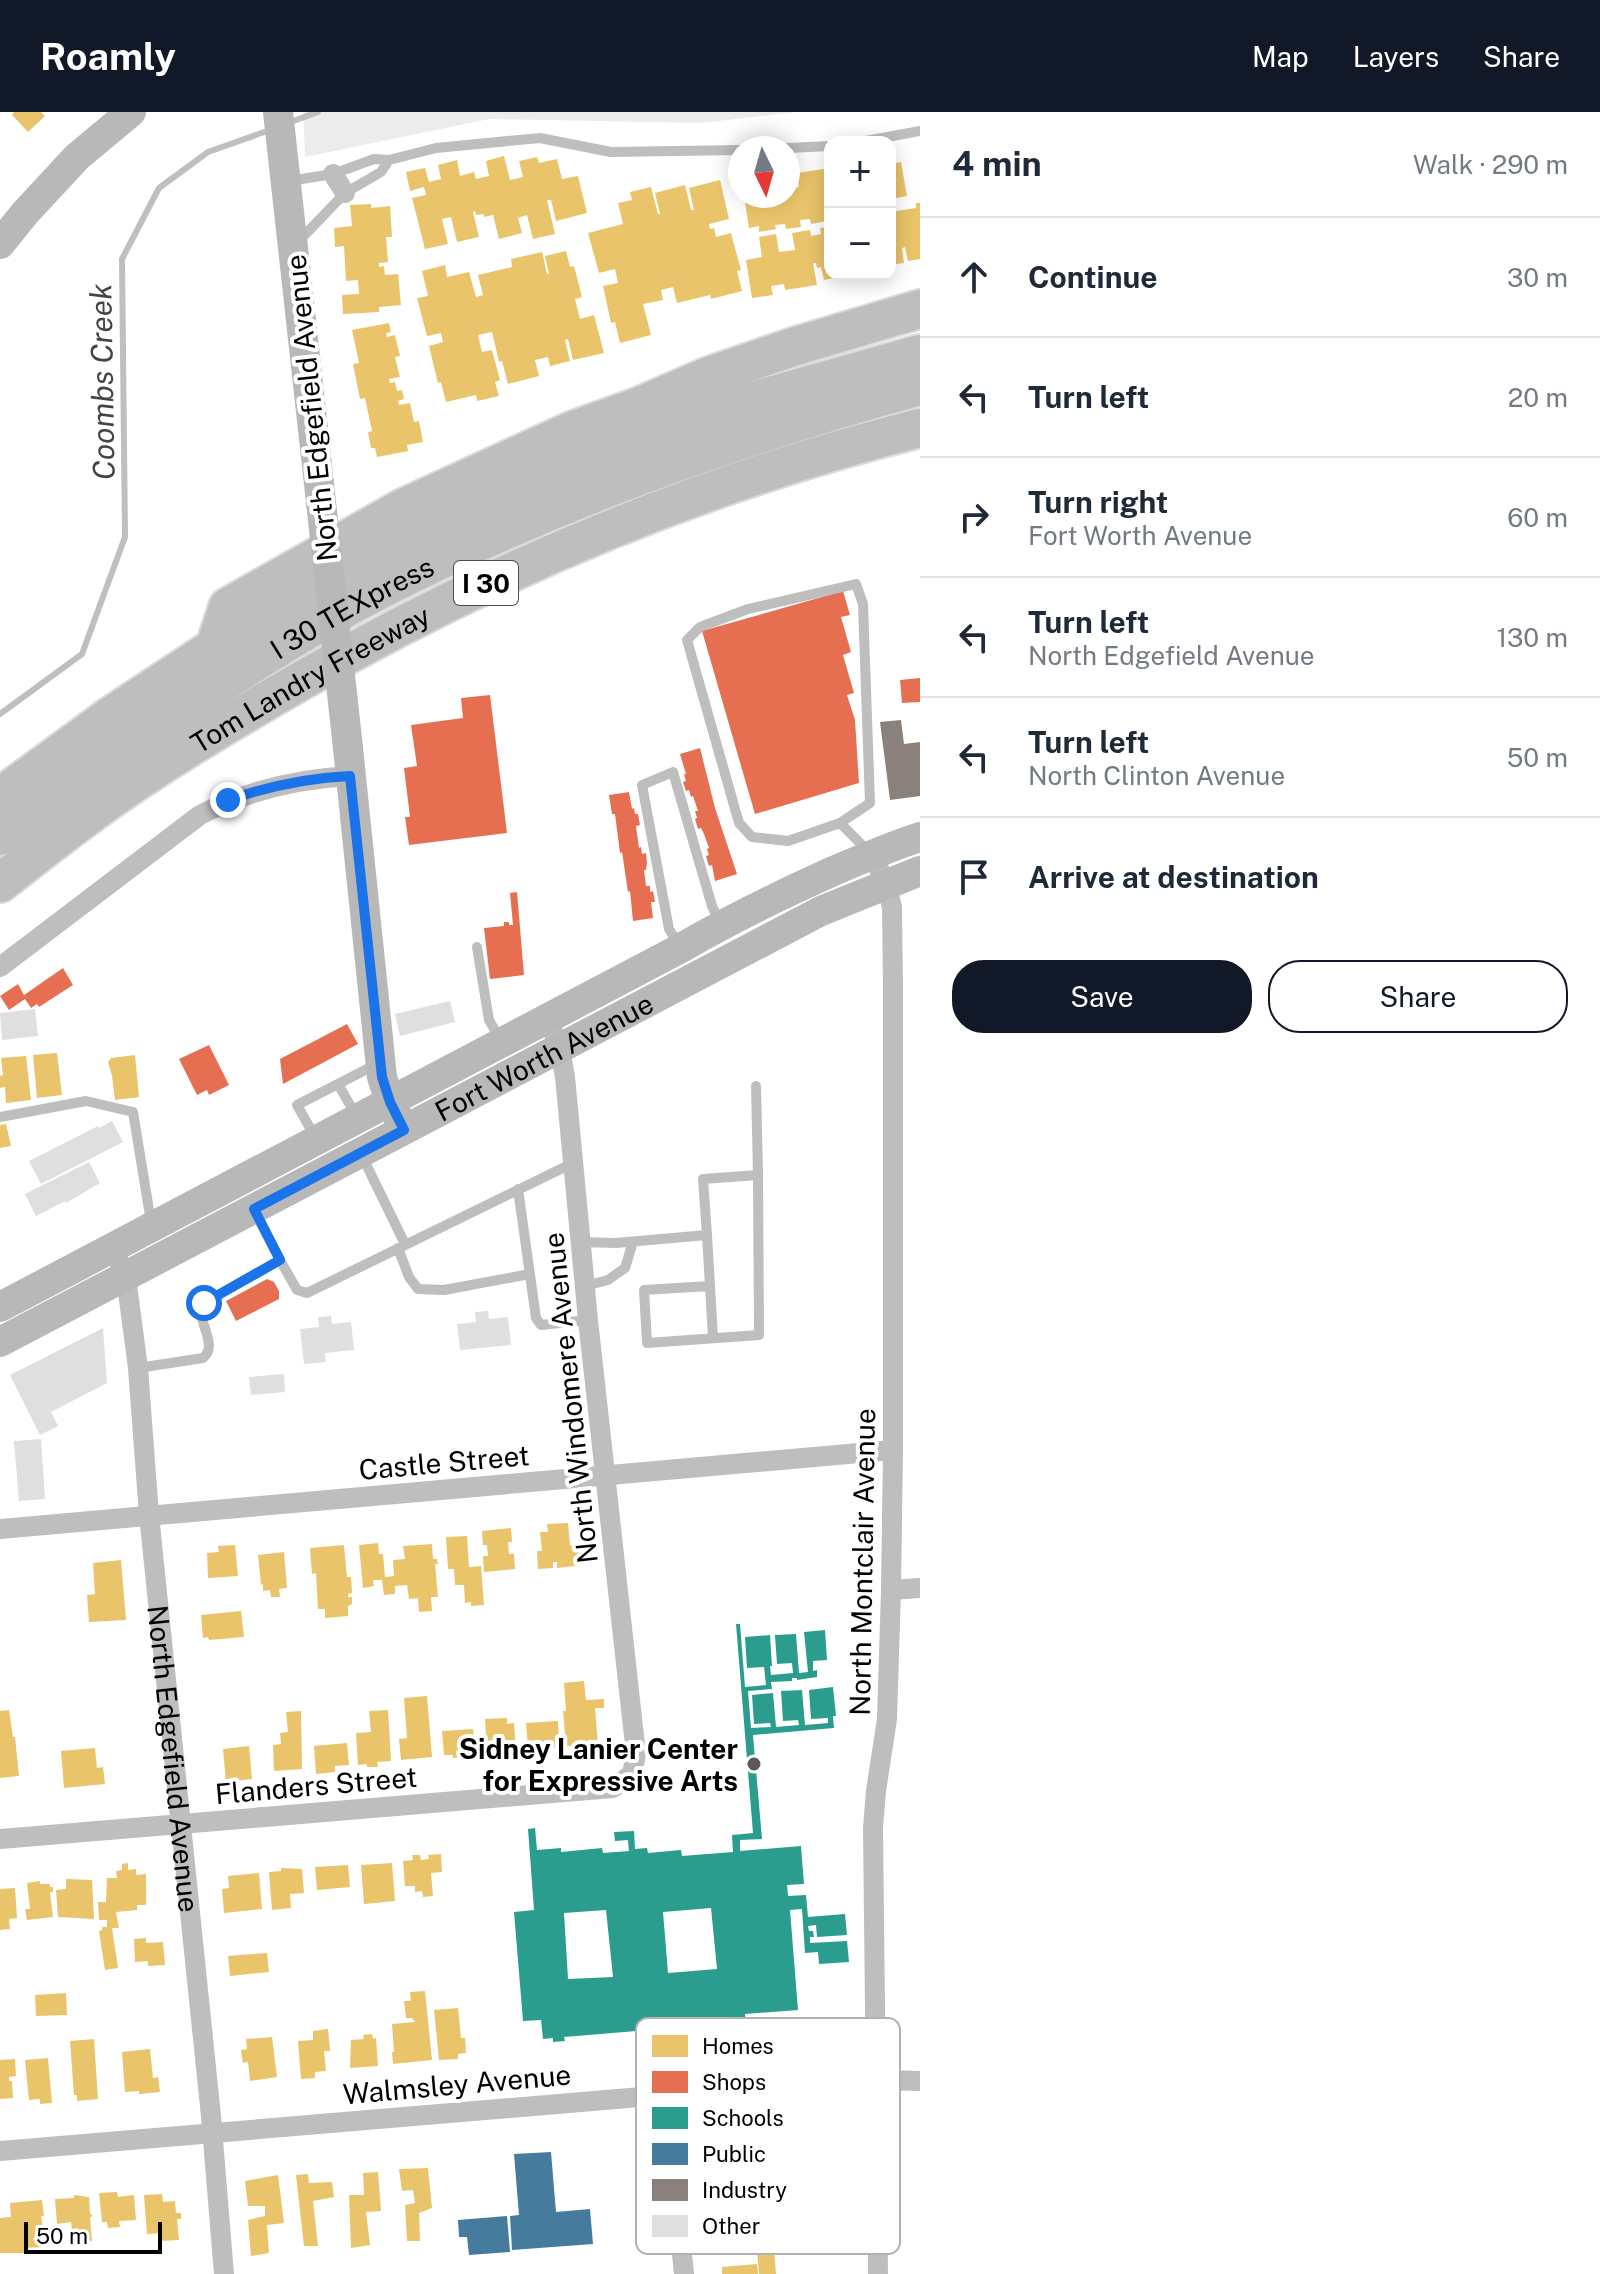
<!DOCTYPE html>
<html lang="en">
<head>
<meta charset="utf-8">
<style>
	:root { --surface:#fff; --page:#f6f6f7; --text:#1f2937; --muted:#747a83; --line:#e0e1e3; --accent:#111827 }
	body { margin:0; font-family:"Public Sans",sans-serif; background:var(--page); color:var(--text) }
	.controls { position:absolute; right:24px; top:24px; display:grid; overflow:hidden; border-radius:16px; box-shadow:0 4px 20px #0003 }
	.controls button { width:72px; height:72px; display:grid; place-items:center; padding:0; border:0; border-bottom:2px solid var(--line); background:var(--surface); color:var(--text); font:40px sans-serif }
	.compass { position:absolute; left:728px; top:24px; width:72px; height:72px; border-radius:50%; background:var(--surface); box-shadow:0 4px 20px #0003; rotate:175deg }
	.scale { position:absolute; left:24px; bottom:20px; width:138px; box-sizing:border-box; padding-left:8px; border:4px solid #000; border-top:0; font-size:22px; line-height:28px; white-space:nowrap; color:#000; -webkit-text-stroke:6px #fff; paint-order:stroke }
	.stop { position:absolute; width:24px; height:24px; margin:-18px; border:6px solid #1a73e8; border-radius:50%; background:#fff }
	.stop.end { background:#1a73e8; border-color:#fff; box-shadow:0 2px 8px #0008 }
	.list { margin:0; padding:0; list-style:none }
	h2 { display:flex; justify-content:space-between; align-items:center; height:104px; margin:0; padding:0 32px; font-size:34px }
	h2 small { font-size:26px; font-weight:400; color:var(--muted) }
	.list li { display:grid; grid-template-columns:52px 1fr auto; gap:24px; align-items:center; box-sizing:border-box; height:120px; padding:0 32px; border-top:2px solid var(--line) }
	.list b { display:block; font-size:30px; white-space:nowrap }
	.list p { margin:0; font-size:26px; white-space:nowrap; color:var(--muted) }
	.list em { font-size:26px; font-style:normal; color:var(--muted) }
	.actions { display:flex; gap:16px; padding:24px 32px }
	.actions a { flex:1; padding:18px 0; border:2px solid var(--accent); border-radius:32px; text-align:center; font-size:28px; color:var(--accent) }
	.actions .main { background:var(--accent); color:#fff }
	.icon { flex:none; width:44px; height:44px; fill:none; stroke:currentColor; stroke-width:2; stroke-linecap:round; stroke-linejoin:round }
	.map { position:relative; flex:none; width:920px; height:2162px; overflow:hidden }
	header { display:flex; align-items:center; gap:48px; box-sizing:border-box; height:112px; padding:0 40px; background:var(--accent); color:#fff }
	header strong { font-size:38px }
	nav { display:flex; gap:44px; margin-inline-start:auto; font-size:28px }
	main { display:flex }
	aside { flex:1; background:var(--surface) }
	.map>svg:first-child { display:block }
	.green { fill:#ececec }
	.homes { fill:#e9c46a }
	.shops { fill:#e76f51 }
	.schools { fill:#2a9d8f; fill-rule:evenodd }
	.public { fill:#457b9d }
	.industry { fill:#8a817c }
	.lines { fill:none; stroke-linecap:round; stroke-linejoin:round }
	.stream { stroke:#bfbfbf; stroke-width:6 }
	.building { fill:#dfdfdf }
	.highway-casing { stroke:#dbdbdb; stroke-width:42 }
	.lane { stroke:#bebebe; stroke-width:10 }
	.street { stroke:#bebebe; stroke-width:20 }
	.secondary { stroke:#b8b8b8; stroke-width:30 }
	.highway { stroke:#bebebe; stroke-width:38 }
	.secondary-bridge { stroke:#b8b8b8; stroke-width:30 }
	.route { stroke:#1a73e8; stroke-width:10 }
	.poi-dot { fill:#595959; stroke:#fff; stroke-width:3 }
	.labels { text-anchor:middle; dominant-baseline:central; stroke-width:8; stroke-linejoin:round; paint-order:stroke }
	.shield { fill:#fff; stroke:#4c4c4c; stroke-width:2 }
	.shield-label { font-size:26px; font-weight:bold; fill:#000 }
	.street-label { font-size:28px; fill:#000; stroke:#fff }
	.poi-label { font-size:28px; font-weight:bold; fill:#000; stroke:#fff; text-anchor:end }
	.water-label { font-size:30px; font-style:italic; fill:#444; stroke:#fff }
	.key { fill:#fff; stroke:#b2b2b2; stroke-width:2 }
	.key-label { font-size:22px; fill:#000 }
</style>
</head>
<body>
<header>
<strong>Roamly</strong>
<nav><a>Map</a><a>Layers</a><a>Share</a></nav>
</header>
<main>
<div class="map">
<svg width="920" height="2162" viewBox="0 0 920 2162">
	<rect width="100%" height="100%" fill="#fff"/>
	<path class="green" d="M303,0H796L700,11L489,7L305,45Z"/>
	<path class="homes" d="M14,0H41L45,4L28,20L12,3Z
		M504,44L510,68L523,65L519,49L537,45L539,51L557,47L562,67L578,64L587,101L556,109L551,88H547L555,122L533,127L527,103L518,106L522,121L499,127L493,103L484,105V102L476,103L475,99L473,100L479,125L457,130L451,105L442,107L448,132L425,137L412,86L426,83L424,75L410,79L406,60L425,56L429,70L441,67L438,53L457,48L460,64L474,60L476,67L489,64L486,49Z
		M901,50L907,84L890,87V52Z
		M830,56V100L826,101L827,109L811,112L810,107L800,108L801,115L786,117L785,112L775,113L776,117L759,120V114L749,116L744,84H788V63L792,62L795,76L799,75L797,61Z
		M720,68L729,107L709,112L710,117L714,116L716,125L731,121L741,158L737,159L742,179L711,187L710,183L677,191L673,175L661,178L663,188L643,192L651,223L620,231L615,210L611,211L603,174L618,171L615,157L599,161L588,121L623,112L618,91L632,88L630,80L651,75L658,102H660L655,81L685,73L691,98H694L689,76Z
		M916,91H920V147L908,149L905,135L902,136L904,151L890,153V100L916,96Z
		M371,92V96L390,94L392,125H386L388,150L379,151V155L384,154L385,163L398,162L401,193L379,195V200L343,202L342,183L359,182L358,168L346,169L344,134L335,135L334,116L352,114L350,93Z
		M830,115V162L848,163L824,168L821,155L817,156L816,151H813L817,173L785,178L784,172L771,174L773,183L752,186L746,148L762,145L759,125L776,122L779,140L795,138L792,121L810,118L811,124L821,122L820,116Z
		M566,139L570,155L574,154L582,185L575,187L580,207L594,203L604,241L573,248L568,227L565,228L570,249L550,254L548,245L535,248L539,264L508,272L502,249L499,250L492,220L478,223L482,240L492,238L500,268L495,270L499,284L477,289L476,283L446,290L441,270L438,271L429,234L443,230L441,221L427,224L417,186L428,184L422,159L445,153L447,165L469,160L476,185L483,183L478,163L512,155L511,147L542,140L547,162H549L545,144Z
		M389,211L391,220L386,221L387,225L395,223L400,244L395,245L400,265L389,267L390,271L395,270L397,279L402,278L404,287L398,289L399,293L410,291L414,310L419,309L423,330L407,333L408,339L377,345L375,336H371L368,320L372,319L365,286L360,287L353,252L359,251L352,218Z
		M57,941L62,983L37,986L33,943Z
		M135,943L139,985L115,988L112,964L108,950L111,946Z
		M26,944L31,988L6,991L5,975L0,976V964L3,963L1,946Z
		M6,1012L11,1034L0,1036V1013Z
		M568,1411L570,1433H582L583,1453L557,1456V1450H553V1456L538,1457L537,1439H542L540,1420H548L547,1412Z
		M511,1416L512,1430H508L509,1442H514L515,1457L484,1460L483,1444H488L487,1433H483L482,1419Z
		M467,1424L469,1455L481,1454L484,1493L471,1494V1490L465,1491L464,1473H455L454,1457H448L446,1425Z
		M378,1431L379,1442H383L385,1465L394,1464L393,1448L405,1447L403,1434L432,1432L433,1447H437L438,1452H435L438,1485H431L432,1499L419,1500L418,1486L409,1487L407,1473L395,1474V1482L384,1483L382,1468H373L374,1474L363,1476L359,1433Z
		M235,1433L238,1464L208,1466L207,1441L219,1440L218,1434Z
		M344,1433L347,1465H351L352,1481L348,1482V1485H352V1492L348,1494V1504L325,1506V1497H318L316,1461L312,1462L310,1436Z
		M284,1440L287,1476L279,1477L280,1485H271L270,1478L263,1479V1472L261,1473L258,1443Z
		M121,1448L126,1508L89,1510L87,1483L95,1482L93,1451Z
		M241,1499L244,1525L209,1528L208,1525L203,1526L201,1503Z
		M584,1569L586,1588L604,1587V1596H595L598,1632L587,1633V1637L574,1638V1634H566L563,1599H566L564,1571Z
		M427,1584L432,1645L401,1648L399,1627L407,1626L404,1586Z
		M9,1598L13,1625H15L19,1664L0,1666V1599Z
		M388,1598L391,1649L377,1650L378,1655H367V1652L358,1653L356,1621L371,1620L369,1599Z
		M301,1599L302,1657L274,1659L273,1633L281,1632L280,1621L288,1620L286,1600Z
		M507,1606V1612L514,1611L516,1639L487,1641L485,1607Z
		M558,1609L559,1627L562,1626L563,1634L537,1638V1635L528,1636L526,1611Z
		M473,1617L475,1641L460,1642V1645L453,1646V1643H444L442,1619Z
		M347,1631L349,1653L335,1654V1660L316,1662L314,1634Z
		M249,1634L252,1667L226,1670L223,1637Z
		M95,1636L97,1656L103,1655L105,1672L64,1676L61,1639Z
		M441,1742L442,1760L431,1761L433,1784L423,1785L422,1779L415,1780V1774H405L403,1749L413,1748L412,1743H420L421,1748L429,1747L428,1743Z
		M128,1751V1758L136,1757V1763L146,1762V1793H137V1798L116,1800L119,1816H112L118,1856L105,1858L99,1819L102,1818V1815H107V1808H99L98,1790H106L107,1766H117L116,1759L122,1758V1752Z
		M392,1751L395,1789L364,1792L361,1753Z
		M348,1753L350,1775L317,1778L315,1755Z
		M281,1756L302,1757L304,1781L290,1782L291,1796L272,1798L269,1760L281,1759Z
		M259,1761L262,1797L224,1801L222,1777L229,1776L228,1764Z
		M66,1767L92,1768L94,1807L58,1805L56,1778L66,1777Z
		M40,1769V1772H50V1775H53V1780H50L53,1805L27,1808L25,1797H30L27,1771Z
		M15,1776L17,1806L9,1807L10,1817L0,1818V1777Z
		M146,1826V1831L163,1830L165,1853L148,1854V1849L135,1850L134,1827Z
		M267,1841L269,1860L230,1864L228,1844Z
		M425,1879L432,1948L393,1952L392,1940H394L392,1912L415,1910L412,1906H406L404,1889H411L410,1880Z
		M66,1881L67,1903L36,1904L35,1883Z
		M458,1896L461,1926H465L466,1941L458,1942V1947L439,1948L434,1898Z
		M328,1917L330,1939H324L326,1959L315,1960V1966L301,1967L298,1929L313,1928V1919Z
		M372,1922L373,1927L376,1926L378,1954L350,1956L351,1928L364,1927L363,1923Z
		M272,1925L277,1965L250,1969L248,1950L243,1951L241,1938L247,1937L246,1927Z
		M94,1927L98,1987L77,1989V1983H74L70,1929Z
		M150,1937L153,1966L158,1965L160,1980L139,1982V1979L125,1980L122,1940Z
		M48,1946L52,1991L40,1992V1987L29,1988L25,1948Z
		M15,1947L16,1964L9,1965V1969H12L13,1986L0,1987V1948Z
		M428,2056L432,2096L419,2101L420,2129H407L405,2093L415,2091L413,2078L402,2079L399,2057Z
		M378,2060L381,2099L366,2100L370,2133L351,2136L349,2083H364L363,2061Z
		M308,2062L309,2071L332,2070L334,2085L313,2089L318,2134H304L296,2063Z
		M278,2063L284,2111L267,2113L269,2141L251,2144L248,2108L265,2104V2094H248L245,2069Z
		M117,2080L118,2085L134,2083L136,2108L119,2109L120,2115L108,2116L107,2110H102L99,2081Z
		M162,2082L163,2090L175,2089L176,2101H181V2107H177L179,2128L161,2129V2121L147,2122L144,2083Z
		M74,2083L89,2085L90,2102H92V2105H90L92,2129L79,2130L78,2116L72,2117L71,2110L57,2112L55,2087L74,2086Z
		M42,2088L44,2104H41L44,2122H42L43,2135L24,2136L25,2141H0V2106L11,2105L10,2091Z
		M774,2137L776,2162H759L757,2139Z
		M757,2152L758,2162H722V2155Z"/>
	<path class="shops" d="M843,479L850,503L841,505L851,540L843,543L854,581L847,583L855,608L859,671L755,702L702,519Z
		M920,566V590L902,591L900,568Z
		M490,583L507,721L409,733L405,705H410L404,656L417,654L411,613L463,606L461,586Z
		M700,636L715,696L737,762L715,769L712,753L709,754L706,744L709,743L707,737L709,736L704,722L701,716L698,717L695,707L697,706L695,699H698L693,684L691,685L689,678L686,679L683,670L686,669L684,662H686L680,642Z
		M629,680L632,697L634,696L635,702H638L640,713L636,714L639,736L641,735L642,742L646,741L647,751L646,758H644L646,774H650V780L653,779L655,790H651L653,806L633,809L630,779L628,780L622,740L620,741L615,702H612L609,683Z
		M517,780L524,863L490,867L484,816L504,814V810H509V813H513L510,781Z
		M63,856L73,873L39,895L37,892L31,896L25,887L9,898L0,884L18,872L24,883Z
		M347,912L358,932L283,972L280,947Z
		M209,933L229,973L209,983L207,978L197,983L179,947Z
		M267,1167L274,1170L279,1179V1187L236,1209L226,1189Z"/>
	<path class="schools" d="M736,1512H740L745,1575L766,1573L764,1555L747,1556L745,1525L770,1523L772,1554H770L771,1563L793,1561L792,1551L777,1552L775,1523L796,1522L799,1561L808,1560L804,1520L825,1518L827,1548L813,1549V1559L817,1558V1565L797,1568V1566H792V1569L771,1570L772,1577L748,1579L751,1616L771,1615L770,1611L754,1612L752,1583L773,1581L776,1615L799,1613L798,1608L783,1609L781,1579L802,1578L805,1613L828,1611V1606L811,1607L809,1578L833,1575L836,1604H833L834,1616L753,1623L762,1727L740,1728V1739L801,1734L804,1772L787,1773L788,1784L806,1783L808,1805L845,1802L847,1823L817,1825L816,1813L808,1814L809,1819H813L814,1825H810V1831L847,1829L849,1850L819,1852L818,1840L805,1841L802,1797L790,1798L798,1898L745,1902L746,1913L734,1914L733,1911L564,1925L565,1929L553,1930V1926L543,1927L541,1908L523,1909L514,1800L534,1798L528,1717L535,1716L537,1738L561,1736V1740L602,1736L603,1741L629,1739L628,1728L615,1729L614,1720L634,1719L635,1737L647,1736L648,1741L681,1738L682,1744L733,1740L732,1723L753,1721ZM711,1796L717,1857L668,1861L663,1800ZM606,1798L613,1865L568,1867L564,1801Z"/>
	<path class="public" d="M551,2040L556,2100L590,2097L593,2132L512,2138L510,2104L519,2103L514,2042Z
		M507,2104L510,2140L469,2143L467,2125H459L458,2108Z"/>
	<path class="industry" d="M901,608L904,632L920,630V684L890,688L880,610Z"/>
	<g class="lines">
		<path class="stream" d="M288,11L318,0
			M0,602L82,542L125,425L122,147L159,76L208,40L270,18"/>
	</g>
	<path class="building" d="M450,889L455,910L400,924L395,902Z
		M35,897L38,924L2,928L0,901Z
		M112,1009L123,1030L41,1072L29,1049L98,1014L99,1016Z
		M89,1050L100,1071L66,1091L65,1089L36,1104L25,1082Z
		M488,1199L489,1207L508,1205L511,1233L460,1238L457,1212L476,1210L475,1200Z
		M331,1204L332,1212L351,1210L354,1238L325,1241L326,1250L304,1252L300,1217L319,1215L318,1205Z
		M103,1216L107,1271L51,1300L58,1314L40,1323L10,1263Z
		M284,1262L285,1280L251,1283L249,1265Z
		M41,1327L45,1387L19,1389L14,1329Z"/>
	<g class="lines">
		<defs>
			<g id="highway">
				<path d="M215,535L228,495L403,396L571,319L640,294L709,264L796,234L920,197"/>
				<path d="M0,685L112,603L215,535L368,452L561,361L657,321L756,288L920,242"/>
				<path id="s3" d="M0,724C69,671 141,622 214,576C269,541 324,506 381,477C553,389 734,325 920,274"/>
				<path id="s4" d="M0,771C29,749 57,726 86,705C149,658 217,618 285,578C484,462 696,372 920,316"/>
			</g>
		</defs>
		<use href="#highway" class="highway-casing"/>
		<path class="lane" d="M860,30L920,19
			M788,36L830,34
			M289,69L333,62L374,47L389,48L436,36L540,26L611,40L740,38
			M297,131L345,81L381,60L389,48
			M840,711L788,729L752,725L739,711L687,528L700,515L748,497L856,472L863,492L870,691L840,711L870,741
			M477,835L489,908L501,929
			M680,835L669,817L642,673L673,660L712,794L720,811
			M338,972L357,1005
			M756,974L758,1063
			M0,1005L86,989L133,1000L151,1110
			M315,1025L297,993L375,953
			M362,1044L405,1132
			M518,1077L536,1206L541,1213L588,1208
			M255,1100L280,1148
			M581,1130L616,1131L707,1123L703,1067L758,1063L759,1223L647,1231L644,1178L710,1174L707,1123
			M398,1136L409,1165L418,1177L444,1178L530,1162
			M585,1174L608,1168L625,1156L633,1130
			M710,1174L713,1226
			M138,1256L203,1246C220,1232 194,1209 204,1191L280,1148L297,1178L307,1181L573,1051"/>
		<g class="street">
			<path d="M333,62L345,81"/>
			<path d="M872,742L886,772L892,795L893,876V1338L891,1478L887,1607L876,1679L873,1716L878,2162"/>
			<path d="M0,855L200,703C248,678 296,667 350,664"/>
			<path id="s1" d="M113,1136L126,1165L138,1256L149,1403L211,2004L224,2162"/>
			<path d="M0,1417L893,1338"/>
			<path d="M891,1478L920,1476"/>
			<path d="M0,1727L613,1676L632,1662L636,1642L588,1208L565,965L560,937L548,907"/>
			<path d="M666,1982L684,2162"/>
			<path d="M0,2039L854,1967L920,1969"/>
		</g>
		<g class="secondary">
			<path d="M278,0L321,390"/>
			<path d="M0,132L25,101L77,45L131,0"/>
			<path d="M348,636L382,965L390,990L398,1005"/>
			<path d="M0,1195L681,836C729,808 778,784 829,761C859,748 889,735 920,725"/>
			<path id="s2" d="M0,1230L821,799L920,759"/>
		</g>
		<use href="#highway" class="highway"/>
		<path class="secondary-bridge" d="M321,390L348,636"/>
	</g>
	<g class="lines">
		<path class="route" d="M204,1191L280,1148L254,1097L404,1018L390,990L382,965L350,664C307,666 269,674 228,688"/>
	</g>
	<circle class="poi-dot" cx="754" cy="1652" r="8"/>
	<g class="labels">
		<rect class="shield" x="454" y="449" width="64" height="44" rx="6"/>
		<g class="shield-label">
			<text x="486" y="471">I 30</text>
		</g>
		<g class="street-label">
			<text transform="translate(311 296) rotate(-96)">North Edgefield Avenue</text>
			<text stroke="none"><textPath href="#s3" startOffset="420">I 30 TEXpress</textPath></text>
			<text stroke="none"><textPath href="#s4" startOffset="372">Tom Landry Freeway</textPath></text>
			<text stroke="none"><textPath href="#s2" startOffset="614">Fort Worth Avenue</textPath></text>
			<text transform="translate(570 1286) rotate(-96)">North Windomere Avenue</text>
			<text transform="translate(444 1350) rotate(-5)">Castle Street</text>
			<text transform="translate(862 1450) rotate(-89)">North Montclair Avenue</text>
			<text stroke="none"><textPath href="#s1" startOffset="516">North Edgefield Avenue</textPath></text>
			<text transform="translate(316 1673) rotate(-5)">Flanders Street</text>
			<text transform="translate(457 1972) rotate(-5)">Walmsley Avenue</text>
		</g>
		<g class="poi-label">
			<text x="738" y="1636">Sidney Lanier Center<tspan x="738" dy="32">for Expressive Arts</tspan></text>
		</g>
		<g class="water-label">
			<text transform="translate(102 270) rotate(-91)">Coombs Creek</text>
		</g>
	</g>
	<rect x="636" y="1906" width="264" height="236" rx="12" class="key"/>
	<rect x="652" y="1923" width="36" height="22" fill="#e9c46a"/>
	<rect x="652" y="1959" width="36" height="22" fill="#e76f51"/>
	<rect x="652" y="1995" width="36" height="22" fill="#2a9d8f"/>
	<rect x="652" y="2031" width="36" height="22" fill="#457b9d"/>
	<rect x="652" y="2067" width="36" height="22" fill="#8a817c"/>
	<rect x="652" y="2103" width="36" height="22" fill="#dfdfdf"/>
	<g class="key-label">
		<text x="702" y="1942">Homes</text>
		<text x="702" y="1978">Shops</text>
		<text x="702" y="2014">Schools</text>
		<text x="702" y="2050">Public</text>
		<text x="702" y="2086">Industry</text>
		<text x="702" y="2122">Other</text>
	</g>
</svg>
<div class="controls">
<button>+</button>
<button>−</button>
</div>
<svg class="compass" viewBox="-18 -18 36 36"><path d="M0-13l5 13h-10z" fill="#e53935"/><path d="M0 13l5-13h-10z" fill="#747a83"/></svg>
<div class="scale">50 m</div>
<div class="stop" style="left:204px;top:1191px"></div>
<div class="stop end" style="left:228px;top:688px"></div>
</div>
<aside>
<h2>4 min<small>Walk · 290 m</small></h2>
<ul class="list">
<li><svg class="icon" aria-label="ahead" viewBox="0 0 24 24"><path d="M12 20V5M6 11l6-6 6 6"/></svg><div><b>Continue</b></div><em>30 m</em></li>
<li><svg class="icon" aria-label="left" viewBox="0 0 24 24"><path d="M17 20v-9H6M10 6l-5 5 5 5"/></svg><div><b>Turn left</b></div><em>20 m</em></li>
<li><svg class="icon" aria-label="right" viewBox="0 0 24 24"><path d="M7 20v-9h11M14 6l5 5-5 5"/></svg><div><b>Turn right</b><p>Fort Worth Avenue</p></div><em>60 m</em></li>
<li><svg class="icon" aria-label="left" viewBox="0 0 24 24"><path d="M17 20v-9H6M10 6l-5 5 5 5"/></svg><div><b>Turn left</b><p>North Edgefield Avenue</p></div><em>130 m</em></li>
<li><svg class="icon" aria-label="left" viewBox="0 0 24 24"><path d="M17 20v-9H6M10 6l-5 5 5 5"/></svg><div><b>Turn left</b><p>North Clinton Avenue</p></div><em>50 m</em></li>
<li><svg class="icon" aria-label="arrive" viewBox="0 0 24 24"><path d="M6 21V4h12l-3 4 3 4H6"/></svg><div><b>Arrive at destination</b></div></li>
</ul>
<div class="actions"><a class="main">Save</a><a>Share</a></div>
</aside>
</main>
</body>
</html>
